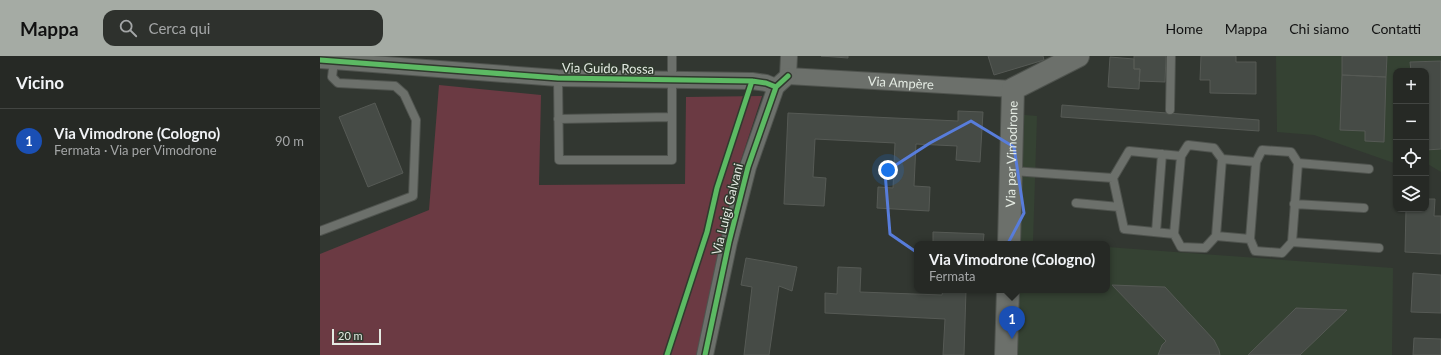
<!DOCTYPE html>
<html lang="it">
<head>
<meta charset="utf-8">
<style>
	:root { --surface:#262925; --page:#2e312d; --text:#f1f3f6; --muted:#a4a6a7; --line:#424542; --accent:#a5aba4 }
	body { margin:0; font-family:Lato,sans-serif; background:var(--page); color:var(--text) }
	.controls { position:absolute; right:12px; top:12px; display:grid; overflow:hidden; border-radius:8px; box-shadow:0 1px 3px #0004 }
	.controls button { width:36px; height:36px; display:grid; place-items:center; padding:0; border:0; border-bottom:1px solid var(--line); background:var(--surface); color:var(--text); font:20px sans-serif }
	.scale { position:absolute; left:12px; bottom:10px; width:49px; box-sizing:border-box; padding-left:4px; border:2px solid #e3eae2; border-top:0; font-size:11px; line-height:14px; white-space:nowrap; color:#e3eae2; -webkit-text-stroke:3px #303a2e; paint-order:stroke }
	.you { position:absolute; left:568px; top:114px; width:14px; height:14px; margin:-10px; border:3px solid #fff; border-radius:50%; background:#1a73e8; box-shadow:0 0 0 6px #1a73e833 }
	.badge { display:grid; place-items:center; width:26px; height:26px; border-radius:50%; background:var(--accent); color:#fff; font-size:13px; font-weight:700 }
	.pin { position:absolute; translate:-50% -33px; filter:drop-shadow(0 1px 2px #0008) }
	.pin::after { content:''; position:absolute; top:21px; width:14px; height:12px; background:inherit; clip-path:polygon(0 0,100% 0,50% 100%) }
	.popup { position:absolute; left:594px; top:185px; width:196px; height:52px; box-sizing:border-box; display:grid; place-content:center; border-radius:8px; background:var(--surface); filter:drop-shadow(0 1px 3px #0005); font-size:13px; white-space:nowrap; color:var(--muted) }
	.popup b { font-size:15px; color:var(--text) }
	.popup::after { content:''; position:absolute; left:50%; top:100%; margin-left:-8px; border:8px solid transparent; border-top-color:var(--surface) }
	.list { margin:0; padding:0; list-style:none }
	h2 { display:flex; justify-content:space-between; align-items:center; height:52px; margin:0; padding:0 16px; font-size:17px }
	h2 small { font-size:13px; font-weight:400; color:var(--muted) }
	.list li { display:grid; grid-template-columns:26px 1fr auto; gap:12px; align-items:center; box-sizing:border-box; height:64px; padding:0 16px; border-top:1px solid var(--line) }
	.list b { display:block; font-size:15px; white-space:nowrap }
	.list p { margin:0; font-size:13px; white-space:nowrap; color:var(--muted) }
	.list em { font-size:13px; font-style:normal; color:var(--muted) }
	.icon { flex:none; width:22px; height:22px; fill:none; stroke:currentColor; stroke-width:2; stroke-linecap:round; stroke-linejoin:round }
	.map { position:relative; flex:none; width:1121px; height:299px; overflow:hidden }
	header { display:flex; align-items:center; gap:24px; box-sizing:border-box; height:56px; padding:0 20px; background:var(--accent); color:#111 }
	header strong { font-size:19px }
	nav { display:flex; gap:22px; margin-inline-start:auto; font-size:14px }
	.search { width:280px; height:36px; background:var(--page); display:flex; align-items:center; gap:10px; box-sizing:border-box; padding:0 14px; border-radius:12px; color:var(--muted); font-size:15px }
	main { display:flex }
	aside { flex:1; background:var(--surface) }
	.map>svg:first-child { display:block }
	.built { fill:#354233 }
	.green { fill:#6b3a43 }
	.building { fill:#464b46; stroke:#565a55 }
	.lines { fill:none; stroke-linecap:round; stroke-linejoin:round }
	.lane-casing { stroke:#4f534e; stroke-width:10 }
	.street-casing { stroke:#4f534e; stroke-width:18 }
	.secondary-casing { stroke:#4f534e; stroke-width:24 }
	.lane { stroke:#6c706b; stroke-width:8 }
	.street { stroke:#6c706b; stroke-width:16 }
	.secondary { stroke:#6c706b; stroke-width:22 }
	.cycleway-casing { stroke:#303a2e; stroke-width:8 }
	.cycleway { stroke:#5cba63; stroke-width:5 }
	.marked { fill:none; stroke:#587ddb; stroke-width:3; stroke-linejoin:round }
	.labels { text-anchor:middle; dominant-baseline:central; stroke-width:3; stroke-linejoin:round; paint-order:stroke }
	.street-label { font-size:13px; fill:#e3eae2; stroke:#303a2e }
</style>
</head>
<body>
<header>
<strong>Mappa</strong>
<div class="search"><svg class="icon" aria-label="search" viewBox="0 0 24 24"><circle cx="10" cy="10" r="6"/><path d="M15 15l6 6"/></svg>Cerca qui</div>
<nav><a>Home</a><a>Mappa</a><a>Chi siamo</a><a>Contatti</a></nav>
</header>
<main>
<aside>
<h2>Vicino<small></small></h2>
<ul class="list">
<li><span class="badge" style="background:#1a4fb4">1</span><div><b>Via Vimodrone (Cologno)</b><p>Fermata · Via per Vimodrone</p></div><em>90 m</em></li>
</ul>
</aside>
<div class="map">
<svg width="1121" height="299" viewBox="0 0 1121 299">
	<rect width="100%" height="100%" fill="#323731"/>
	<path class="built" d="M956,0H1121V116L1106,107V15H1076V99H1074V107L994,79L957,76Z
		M692,58L717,60L713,186L743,188H689Z
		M787,191L1073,212L1072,299H686L688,234H787Z"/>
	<path class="green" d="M119,29L221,39L219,129L365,128L366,41L442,40L418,113L393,224L378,299H0V198L109,154Z"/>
	<path class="building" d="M501,0H528V2Z
		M668,0H723L724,4L674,19Z
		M814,0H846L845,26L819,25L820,13H814Z
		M881,0H916V6H936V38L890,37V24H880Z
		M1022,0H1067L1066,21L1022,19Z
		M790,1L814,3V13H820L819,33L788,31Z
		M1121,5V93L1106,94V15H1091L1090,6Z
		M1022,19L1066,21L1064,86L1045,85V75L1020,74Z
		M55,47L83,117L48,131L19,61Z
		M742,49L939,64V75L741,61Z
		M638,55L663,56L660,106L636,104L637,90L596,88L594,130L610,131L609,155L557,152L558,131L573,132L575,87L495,83L493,121L506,122L504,150L464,148L468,57L638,65Z
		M1106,143H1115L1114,160H1121V198L1085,196L1086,153H1106Z
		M613,176L664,178L663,188H613Z
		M426,202L477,211L472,235L459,230L449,299H424L432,231L421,229Z
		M518,211L541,212L540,236L622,239L623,234H646L644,299H623L625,263L505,257V237L517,238Z
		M1093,217L1121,219V257L1091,256Z
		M792,229L845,231L894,284L899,294L900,299H838L842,289L846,285Z
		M976,252L1027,254L980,299H928Z
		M1094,282L1121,283V299H1093Z"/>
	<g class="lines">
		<defs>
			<path id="lane" d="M238,22L239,104H352V0
				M850,54L851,0
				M238,63L351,61
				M692,115L793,122L804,173L854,178L861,191L885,192L896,180L930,183L935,195L962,197L972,186L1059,192
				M793,122L809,95L861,100L868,89L894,92L902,103L936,106L942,94L971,96L978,107L1049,113
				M756,147L799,151
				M974,148L1044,152
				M0,175L93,140L96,64L84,38L75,30L18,27L12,21L14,5
				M836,176L842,98
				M854,178L861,100
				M896,180L902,103
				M930,183L936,106
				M972,186L978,107"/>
			<g id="street">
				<path d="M0,4L238,22L432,25L446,27L456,31"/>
				<path id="s1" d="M468,20L693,33"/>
				<path d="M468,20L469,0"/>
				<path d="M385,299L409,186L428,111L456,31L468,20"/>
			</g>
			<g id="secondary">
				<path id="s2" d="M689,188L693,33L758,0"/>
				<path d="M686,299L688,234"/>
			</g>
		</defs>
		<use href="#lane" class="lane-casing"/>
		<use href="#street" class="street-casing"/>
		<use href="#secondary" class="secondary-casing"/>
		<use href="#lane" class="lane"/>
		<use href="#street" class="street"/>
		<use href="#secondary" class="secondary"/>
		<defs>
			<path id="cycleway" d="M0,4L238,22L432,25L446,27L456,31
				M347,299L387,176L397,132L432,25
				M385,299L409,186L428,111L456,31L468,20"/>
		</defs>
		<use href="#cycleway" class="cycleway-casing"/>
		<use href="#cycleway" class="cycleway"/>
	</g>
	<path class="marked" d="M651,65L694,91L704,157L675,212L621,213L570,178L565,116L610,87Z"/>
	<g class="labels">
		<g class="street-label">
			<text transform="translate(288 12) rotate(1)">Via Guido Rossa</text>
			<text stroke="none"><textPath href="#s1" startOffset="113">Via Ampère</textPath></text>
			<text stroke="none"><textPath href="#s2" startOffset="90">Via per Vimodrone</textPath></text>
			<text transform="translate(407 153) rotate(-76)">Via Luigi Galvani</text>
		</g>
	</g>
</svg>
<div class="controls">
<button>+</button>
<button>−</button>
<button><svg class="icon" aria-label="locate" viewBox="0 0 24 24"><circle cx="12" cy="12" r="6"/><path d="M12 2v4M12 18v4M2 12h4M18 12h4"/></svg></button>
<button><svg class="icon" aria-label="layers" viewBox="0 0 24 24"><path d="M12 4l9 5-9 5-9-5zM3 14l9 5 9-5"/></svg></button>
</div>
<div class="scale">20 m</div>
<div class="you"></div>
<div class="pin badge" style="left:692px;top:283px;background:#1a4fb4">1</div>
<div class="popup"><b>Via Vimodrone (Cologno)</b>Fermata</div>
</div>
</main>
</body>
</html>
